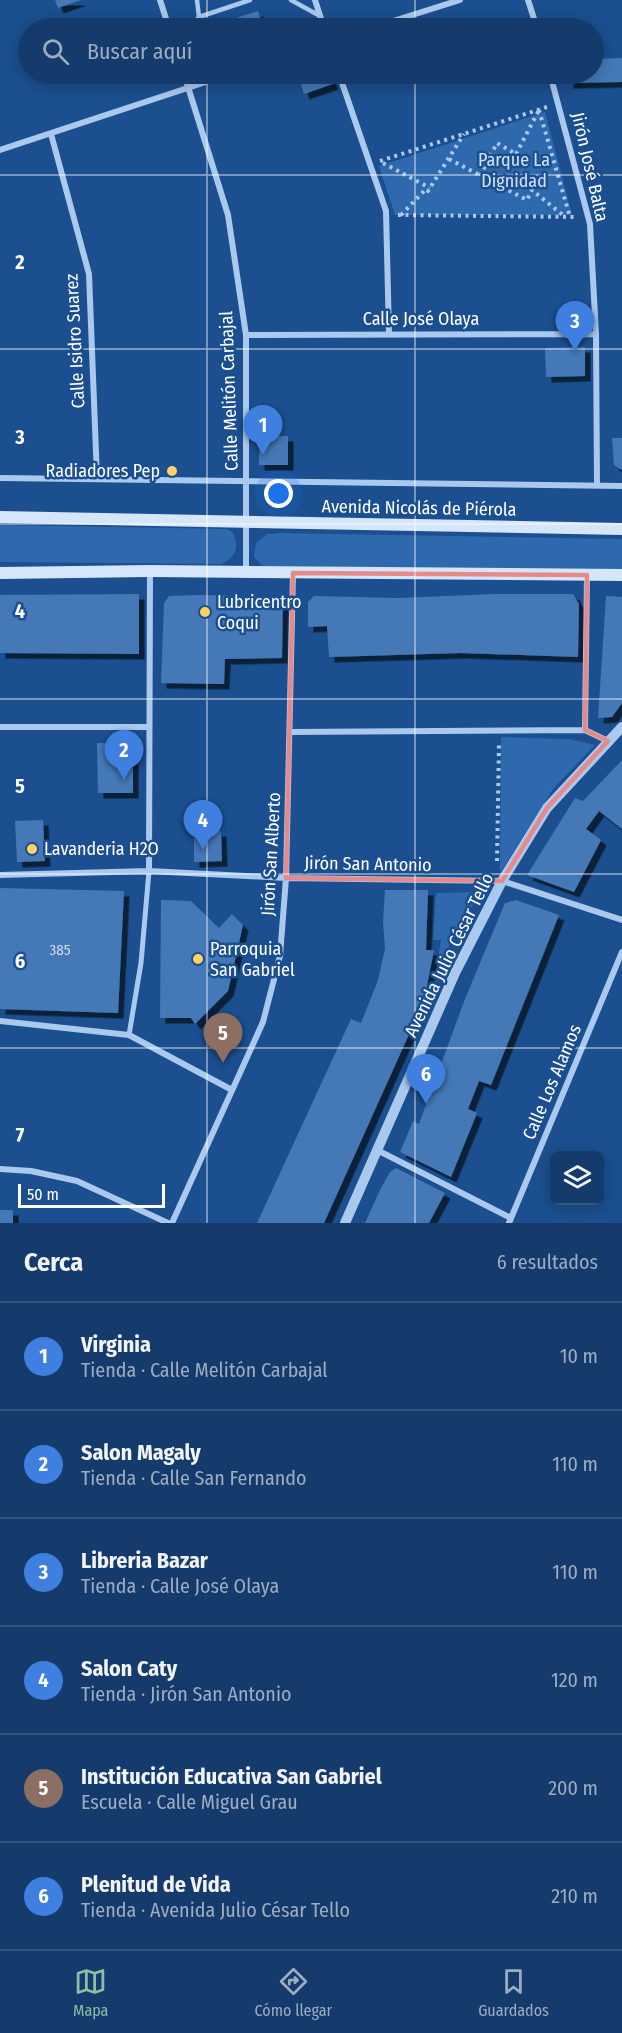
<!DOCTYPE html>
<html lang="es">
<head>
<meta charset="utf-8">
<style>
	:root { --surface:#143b6b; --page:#1d4271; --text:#f1f3f6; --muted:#9dadc1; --line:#33557e; --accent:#8abfa5 }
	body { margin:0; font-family:"Fira Sans Condensed",sans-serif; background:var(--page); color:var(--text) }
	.controls { position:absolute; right:18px; bottom:18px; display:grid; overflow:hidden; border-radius:9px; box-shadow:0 3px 15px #0003 }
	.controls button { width:54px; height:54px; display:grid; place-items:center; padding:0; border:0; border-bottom:2px solid var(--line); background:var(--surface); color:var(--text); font:30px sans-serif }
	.scale { position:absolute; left:18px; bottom:15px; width:147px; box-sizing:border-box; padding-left:6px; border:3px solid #fff; border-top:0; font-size:16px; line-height:21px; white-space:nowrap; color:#fff; -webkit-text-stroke:4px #1b4f8f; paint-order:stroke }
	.you { position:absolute; left:279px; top:494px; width:21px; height:21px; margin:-15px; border:4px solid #fff; border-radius:50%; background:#1a73e8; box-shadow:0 0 0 9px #1a73e833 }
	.badge { display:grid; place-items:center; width:39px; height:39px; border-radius:50%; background:var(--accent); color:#fff; font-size:20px; font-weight:700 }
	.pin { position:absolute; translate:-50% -50px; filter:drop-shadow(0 2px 3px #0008) }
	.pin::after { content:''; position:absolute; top:32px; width:21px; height:18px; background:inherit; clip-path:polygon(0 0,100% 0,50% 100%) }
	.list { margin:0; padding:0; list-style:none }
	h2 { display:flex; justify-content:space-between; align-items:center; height:78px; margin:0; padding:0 24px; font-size:26px }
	h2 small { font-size:20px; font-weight:400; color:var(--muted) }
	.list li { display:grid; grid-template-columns:39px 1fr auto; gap:18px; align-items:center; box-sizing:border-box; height:108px; padding:0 24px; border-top:2px solid var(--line) }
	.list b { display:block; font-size:22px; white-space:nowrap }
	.list p { margin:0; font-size:20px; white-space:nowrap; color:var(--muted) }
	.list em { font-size:20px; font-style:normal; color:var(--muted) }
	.icon { flex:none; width:33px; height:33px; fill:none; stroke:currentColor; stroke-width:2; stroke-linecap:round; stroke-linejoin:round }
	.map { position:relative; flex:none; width:622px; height:1223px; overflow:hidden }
	.search { position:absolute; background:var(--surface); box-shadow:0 3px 15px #0003; left:18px; right:18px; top:18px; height:66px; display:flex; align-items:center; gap:15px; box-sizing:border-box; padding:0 21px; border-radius:33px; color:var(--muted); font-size:22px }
	.sheet { height:726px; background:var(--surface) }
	nav { display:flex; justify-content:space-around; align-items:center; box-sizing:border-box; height:84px; border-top:2px solid var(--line); background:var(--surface); font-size:16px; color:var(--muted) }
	nav a { display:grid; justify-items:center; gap:3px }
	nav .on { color:var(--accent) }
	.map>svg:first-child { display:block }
	.green { fill:#2e69ad }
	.building { fill:#4478b7; filter:url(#shadow) }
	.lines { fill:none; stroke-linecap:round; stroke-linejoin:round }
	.path { stroke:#a9c9ee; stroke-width:4; stroke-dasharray:3 4.5; stroke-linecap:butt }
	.service { stroke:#a9c9ee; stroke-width:4.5 }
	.pedestrian { stroke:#a9c9ee; stroke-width:5 }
	.minor { stroke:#a9c9ee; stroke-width:6 }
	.tertiary { stroke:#a9c9ee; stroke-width:10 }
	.secondary { stroke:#d6e6fa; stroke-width:12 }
	.marked { fill:none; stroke:#e88989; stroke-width:4.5; stroke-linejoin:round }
	.grid { fill:none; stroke:#fff; stroke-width:1.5; stroke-opacity:0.55 }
	.poi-dot { fill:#ffd166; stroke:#1b4f8f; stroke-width:2 }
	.labels { text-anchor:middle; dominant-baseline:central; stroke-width:5; stroke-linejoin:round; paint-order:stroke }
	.number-label { font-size:15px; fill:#d0dded }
	.park-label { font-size:18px; fill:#cfe3fa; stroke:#1b4f8f }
	.street-label { font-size:18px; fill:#fff; stroke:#1b4f8f }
	.poi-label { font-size:18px; fill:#fff; stroke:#1b4f8f; text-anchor:start }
	.grid-label { font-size:20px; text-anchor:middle; font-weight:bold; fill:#fff; stroke:#1b4f8f; stroke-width:5; stroke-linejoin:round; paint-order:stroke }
</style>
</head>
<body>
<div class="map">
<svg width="622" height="1223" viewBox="0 0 622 1223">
	<defs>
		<filter id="shadow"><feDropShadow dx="5.5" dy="5.5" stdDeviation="0" flood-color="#0009"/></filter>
	</defs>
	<rect width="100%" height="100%" fill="#1b4f8f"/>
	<path class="green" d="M545,112L572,215H395L379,166Z
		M0,525L227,529L233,533C240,547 235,558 221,564L0,562Z
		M279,533L622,539V570L262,566L254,557L256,543L267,534Z
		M501,737L569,739L595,745L553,789L500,873Z
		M482,892L456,931L435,976L441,940H433L436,893Z"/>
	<path class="building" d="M55,0H81L58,8Z
		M258,11L261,22L241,28H228L226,21Z
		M622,58V82L568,83V74H594V59Z
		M298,74H329L333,84L304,94Z
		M585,347V376L546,377L545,348Z
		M259,436H288V465H259Z
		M612,438H622V470L614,465Z
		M139,594V654L0,653V595Z
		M495,594H573L579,604L578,657L461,653L329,657L327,626L308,627V602L314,596L398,598Z
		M198,595L283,597L282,658L225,659L224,684L161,683L164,603L169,596Z
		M606,596L622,597V703L612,717L598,718Z
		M97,743H133V793H98Z
		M622,760V829L599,811L586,829L601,840L574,892L527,875L575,798L583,801Z
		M43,820L45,861L17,862L15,821Z
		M194,831H221L222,861L194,862Z
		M0,888L124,891L118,1013L0,1009Z
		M385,890H428L426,950H434L424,1001L324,1223H257L351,1019L361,1023L378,980L385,949L383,922Z
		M161,900L191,901L219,928L232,914L243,925L228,991L195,1024L191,1018H160Z
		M516,900L559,915L491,1085L479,1081L468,1109L477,1113L451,1177L400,1152L413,1121L419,1124L465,999L505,903Z
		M396,1168L445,1193L429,1223H365L380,1190L390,1172Z
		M0,1210H13V1223H0Z"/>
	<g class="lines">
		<path class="path" d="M539,110L570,217
			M516,154L539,110
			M449,159L527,200L532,190L564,216
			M380,161L547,107
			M383,163L430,188
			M480,176L497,143L516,154L499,185
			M398,215L576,217
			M401,215L426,189L428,191L464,134
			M497,861L499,742"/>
		<path class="service" d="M197,0L199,17
			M291,0L320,16
			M190,28L199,17L250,0"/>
		<path class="pedestrian" d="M129,1035L141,963L149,871"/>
		<path class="minor" d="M160,0L169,28
			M315,0L324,28
			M528,0L537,28
			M371,28L460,0
			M184,74L228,215L246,335V572
			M339,74L386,211L389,334
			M550,74L590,224L596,334L597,485
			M51,134L89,274L97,478
			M0,150L230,74
			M246,335L596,334
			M0,478L622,486
			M0,727H148
			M585,730L587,575
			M290,732L585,730L608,741
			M149,871L150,572
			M0,875L149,871L286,878L502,881L622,920
			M0,1021L129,1035L232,1090
			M377,1150L511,1218
			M0,1169L31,1171L77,1181L168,1223
			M172,1223L263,1022L280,956L286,878L293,573
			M509,1223L622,952"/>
		<path class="tertiary" d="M345,1223L455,973L502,881L547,808L622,727"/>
		<path class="secondary" d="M0,517L622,529
			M0,573L150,571L622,575"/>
	</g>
	<path class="marked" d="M293,573L587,575L585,730L608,741L547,808L502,881L286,878Z"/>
	<path class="grid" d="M207,0V28M415,0V28M207,74V1223M415,74V1223M0,175H622M0,349H622M0,524H622M0,699H622M0,874H622M0,1048H622"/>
	<g class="poi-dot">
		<circle cx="172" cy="471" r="6"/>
		<circle cx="205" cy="612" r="6"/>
		<circle cx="32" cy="849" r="6"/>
		<circle cx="198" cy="959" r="6"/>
	</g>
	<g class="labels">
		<g class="number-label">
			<text x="60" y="950">385</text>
		</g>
		<g class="park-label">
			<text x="514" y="160">Parque La<tspan x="514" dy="21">Dignidad</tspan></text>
		</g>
		<g class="street-label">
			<text transform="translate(590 167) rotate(77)">Jirón José Balta</text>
			<text x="421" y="319">Calle José Olaya</text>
			<text transform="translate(75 341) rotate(-93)">Calle Isidro Suarez</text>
			<text transform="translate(229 391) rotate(-92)">Calle Melitón Carbajal</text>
			<text transform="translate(419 508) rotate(1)">Avenida Nicolás de Piérola</text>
			<text transform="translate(271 854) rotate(-87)">Jirón San Alberto</text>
			<text transform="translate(368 864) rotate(1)">Jirón San Antonio</text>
			<text transform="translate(449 955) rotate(-64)">Avenida Julio César Tello</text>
			<text transform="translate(552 1082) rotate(-67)">Calle Los Alamos</text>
		</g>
		<g class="poi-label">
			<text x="160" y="471" text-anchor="end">Radiadores Pep</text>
			<text x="217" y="602">Lubricentro<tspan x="217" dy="21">Coqui</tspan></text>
			<text x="44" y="849">Lavanderia H2O</text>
			<text x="210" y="949">Parroquia<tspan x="210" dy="21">San Gabriel</tspan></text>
		</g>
	</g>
	<g class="grid-label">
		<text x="20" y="269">2</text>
		<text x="20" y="444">3</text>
		<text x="20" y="618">4</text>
		<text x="20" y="793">5</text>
		<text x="20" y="968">6</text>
		<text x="20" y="1142">7</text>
	</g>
</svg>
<div class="controls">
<button><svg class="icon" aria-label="layers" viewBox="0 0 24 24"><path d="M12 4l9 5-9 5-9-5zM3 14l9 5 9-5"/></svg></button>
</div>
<div class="scale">50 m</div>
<div class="you"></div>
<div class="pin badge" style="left:263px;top:455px;background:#3f7fe0">1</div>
<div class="pin badge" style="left:124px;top:780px;background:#3f7fe0">2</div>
<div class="pin badge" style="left:575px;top:351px;background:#3f7fe0">3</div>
<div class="pin badge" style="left:203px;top:850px;background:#3f7fe0">4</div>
<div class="pin badge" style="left:223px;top:1063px;background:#8d6e63">5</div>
<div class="pin badge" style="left:426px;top:1104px;background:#3f7fe0">6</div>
<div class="search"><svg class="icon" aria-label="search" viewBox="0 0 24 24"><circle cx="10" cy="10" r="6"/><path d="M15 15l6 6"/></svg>Buscar aquí</div>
</div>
<section class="sheet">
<h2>Cerca<small>6 resultados</small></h2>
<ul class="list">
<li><span class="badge" style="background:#3f7fe0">1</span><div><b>Virginia</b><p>Tienda · Calle Melitón Carbajal</p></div><em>10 m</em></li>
<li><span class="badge" style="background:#3f7fe0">2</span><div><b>Salon Magaly</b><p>Tienda · Calle San Fernando</p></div><em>110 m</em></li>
<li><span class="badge" style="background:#3f7fe0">3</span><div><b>Libreria Bazar</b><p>Tienda · Calle José Olaya</p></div><em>110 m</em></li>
<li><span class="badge" style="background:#3f7fe0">4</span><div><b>Salon Caty</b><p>Tienda · Jirón San Antonio</p></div><em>120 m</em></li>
<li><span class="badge" style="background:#8d6e63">5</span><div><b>Institución Educativa San Gabriel</b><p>Escuela · Calle Miguel Grau</p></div><em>200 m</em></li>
<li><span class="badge" style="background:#3f7fe0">6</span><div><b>Plenitud de Vida</b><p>Tienda · Avenida Julio César Tello</p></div><em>210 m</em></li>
</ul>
</section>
<nav>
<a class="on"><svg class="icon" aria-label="map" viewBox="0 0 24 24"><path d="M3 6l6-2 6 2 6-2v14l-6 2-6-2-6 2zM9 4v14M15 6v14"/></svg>Mapa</a>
<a><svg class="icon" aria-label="directions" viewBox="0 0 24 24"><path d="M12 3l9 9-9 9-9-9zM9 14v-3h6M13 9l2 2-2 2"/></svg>Cómo llegar</a>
<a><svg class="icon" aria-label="saved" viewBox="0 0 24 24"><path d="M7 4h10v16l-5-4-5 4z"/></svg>Guardados</a>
</nav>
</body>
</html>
